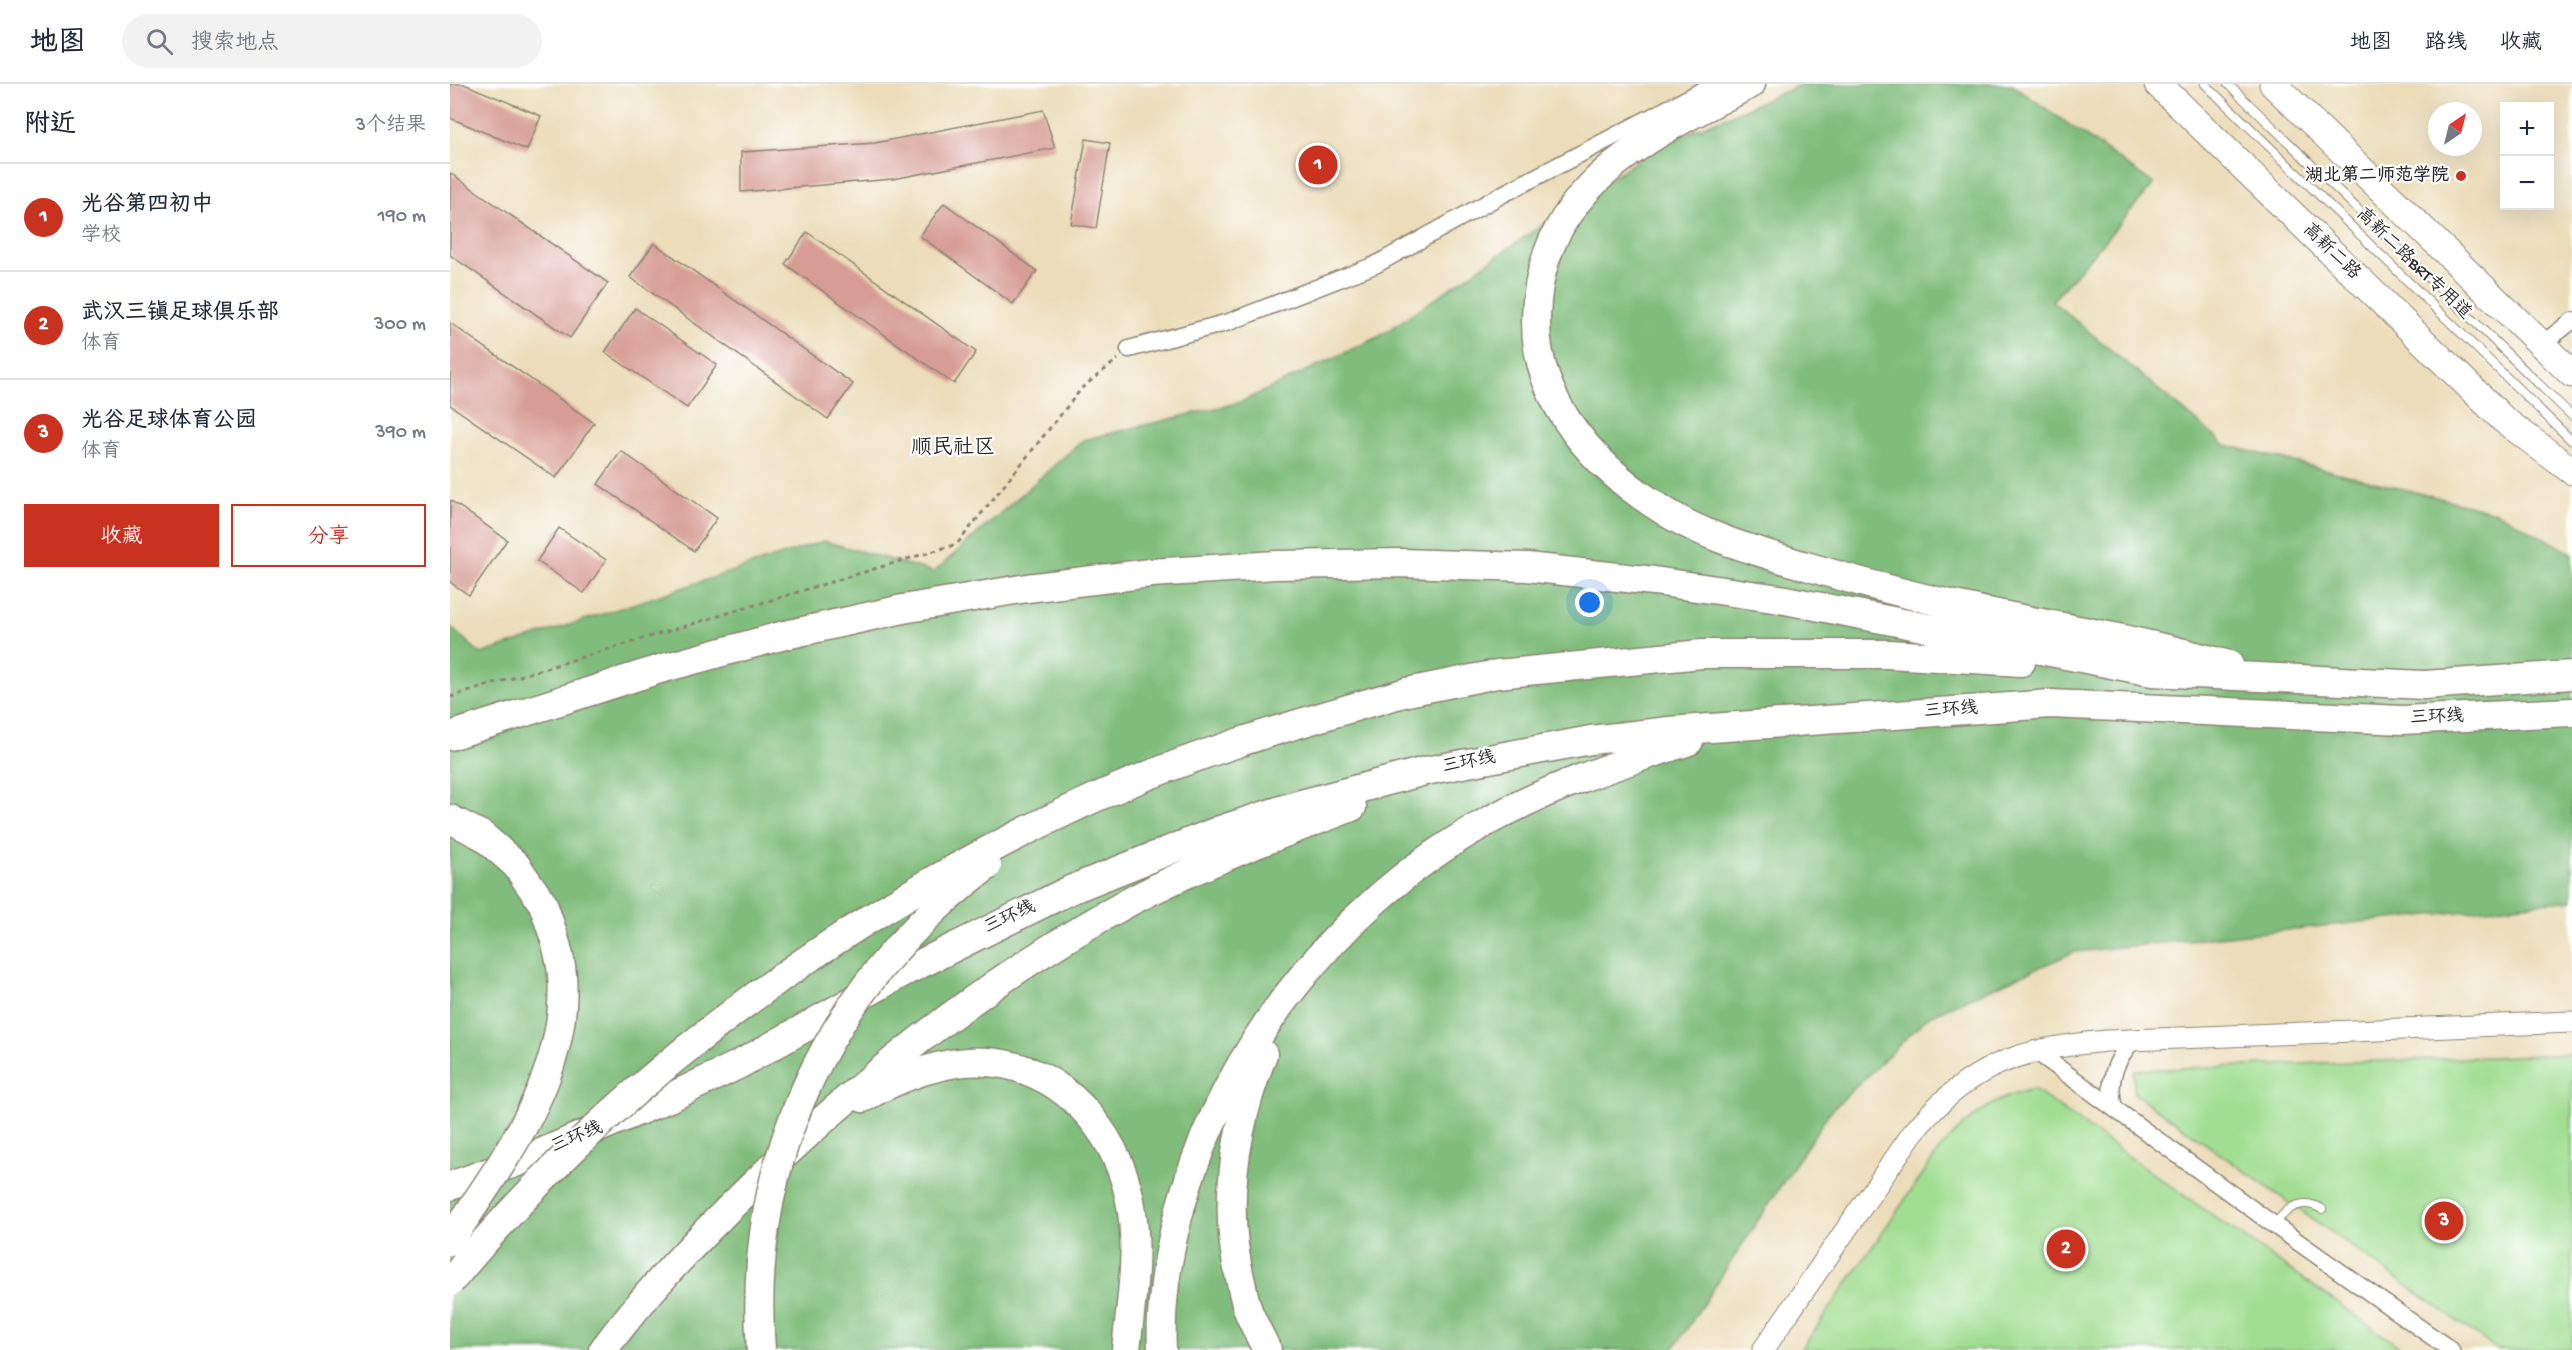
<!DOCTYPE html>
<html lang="zh">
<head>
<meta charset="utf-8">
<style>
	:root { --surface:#fff; --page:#f2f2f3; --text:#1f2937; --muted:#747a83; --line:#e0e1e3; --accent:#c8321e }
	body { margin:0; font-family:"Gochi Hand","LXGW WenKai TC",sans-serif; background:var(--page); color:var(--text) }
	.controls { position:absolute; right:18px; top:18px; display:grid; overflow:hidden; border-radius:0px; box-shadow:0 6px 24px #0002 }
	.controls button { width:54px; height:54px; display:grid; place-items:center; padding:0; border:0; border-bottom:2px solid var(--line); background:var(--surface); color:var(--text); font:30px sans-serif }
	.compass { position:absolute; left:1978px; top:18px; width:54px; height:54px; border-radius:50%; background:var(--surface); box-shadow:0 6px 24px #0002; rotate:35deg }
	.you { position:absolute; left:1140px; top:519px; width:21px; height:21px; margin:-15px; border:4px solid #fff; border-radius:50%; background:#1a73e8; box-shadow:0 0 0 9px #1a73e833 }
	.badge { display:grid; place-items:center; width:39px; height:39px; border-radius:50%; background:var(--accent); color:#fff; font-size:20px; font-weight:700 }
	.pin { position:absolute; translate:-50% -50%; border:3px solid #fff; box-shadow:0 2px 6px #0006 }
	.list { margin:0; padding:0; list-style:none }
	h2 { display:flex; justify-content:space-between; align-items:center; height:78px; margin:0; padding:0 24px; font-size:26px }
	h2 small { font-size:20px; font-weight:400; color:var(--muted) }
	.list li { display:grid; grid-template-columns:39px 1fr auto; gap:18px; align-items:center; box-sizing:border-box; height:108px; padding:0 24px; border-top:2px solid var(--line) }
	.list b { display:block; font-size:22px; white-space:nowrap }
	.list p { margin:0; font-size:20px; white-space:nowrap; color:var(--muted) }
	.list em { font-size:20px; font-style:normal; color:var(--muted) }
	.actions { display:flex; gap:12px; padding:18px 24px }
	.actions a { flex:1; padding:14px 0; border:2px solid var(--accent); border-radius:0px; text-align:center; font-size:21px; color:var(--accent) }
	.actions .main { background:var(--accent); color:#fff }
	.icon { flex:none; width:33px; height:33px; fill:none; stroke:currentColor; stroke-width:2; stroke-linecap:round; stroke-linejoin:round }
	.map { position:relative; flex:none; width:2122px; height:1266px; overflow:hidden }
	header { display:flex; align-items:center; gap:36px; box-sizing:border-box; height:84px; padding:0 30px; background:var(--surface); border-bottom:2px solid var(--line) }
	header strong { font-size:28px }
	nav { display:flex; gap:33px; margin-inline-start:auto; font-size:21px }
	.search { width:420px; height:54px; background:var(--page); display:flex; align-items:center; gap:15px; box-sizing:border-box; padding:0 21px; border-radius:33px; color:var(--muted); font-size:22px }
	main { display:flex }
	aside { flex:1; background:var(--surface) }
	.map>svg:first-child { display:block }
	.green { fill:#a1de92; stroke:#66845e; stroke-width:1.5 }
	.forest { fill:#80bd7c; stroke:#567454; stroke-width:1.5 }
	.building { fill:#d79d95 }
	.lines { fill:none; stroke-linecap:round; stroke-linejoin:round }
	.service-casing { stroke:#8c8472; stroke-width:10 }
	.minor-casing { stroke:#8c8472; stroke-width:19 }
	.tertiary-casing { stroke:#8c8472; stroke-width:23 }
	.primary-casing { stroke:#8c8472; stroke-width:29 }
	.trunk-casing { stroke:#8c8472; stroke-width:31 }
	.path { stroke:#8c8472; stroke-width:3; stroke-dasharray:4.5 4.5; stroke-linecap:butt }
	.service { stroke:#fff; stroke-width:8 }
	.minor { stroke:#fff; stroke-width:16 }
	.tertiary { stroke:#fff; stroke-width:21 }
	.primary { stroke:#fff; stroke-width:27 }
	.trunk { stroke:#fff; stroke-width:28 }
	.trunk-bridge-casing { stroke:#8c8472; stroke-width:31; stroke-linecap:butt }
	.trunk-bridge { stroke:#fff; stroke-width:28 }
	.poi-dot { fill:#c8321e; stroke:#fff; stroke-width:2 }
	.labels { text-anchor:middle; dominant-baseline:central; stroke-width:4.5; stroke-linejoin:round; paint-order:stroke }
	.poi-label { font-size:18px; font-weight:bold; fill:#2b2b2b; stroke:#fff; text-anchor:end }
	.street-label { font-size:18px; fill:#2b2b2b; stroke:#fff }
	.quarter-label { font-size:21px; fill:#2b2b2b; stroke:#fff }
</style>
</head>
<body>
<header>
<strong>地图</strong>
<div class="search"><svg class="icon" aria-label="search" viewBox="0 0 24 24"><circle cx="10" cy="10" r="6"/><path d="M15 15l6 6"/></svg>搜索地点</div>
<nav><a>地图</a><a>路线</a><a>收藏</a></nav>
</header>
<main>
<aside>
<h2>附近<small>3个结果</small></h2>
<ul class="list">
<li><span class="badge">1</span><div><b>光谷第四初中</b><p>学校</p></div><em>190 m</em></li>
<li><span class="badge">2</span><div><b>武汉三镇足球俱乐部</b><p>体育</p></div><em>300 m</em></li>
<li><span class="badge">3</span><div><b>光谷足球体育公园</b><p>体育</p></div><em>390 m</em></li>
</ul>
<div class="actions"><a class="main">收藏</a><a>分享</a></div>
</aside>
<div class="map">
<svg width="2122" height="1266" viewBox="0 0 2122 1266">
	<rect width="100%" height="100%" fill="#fff"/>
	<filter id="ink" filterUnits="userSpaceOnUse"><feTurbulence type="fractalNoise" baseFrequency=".0167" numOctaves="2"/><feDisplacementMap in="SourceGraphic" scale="12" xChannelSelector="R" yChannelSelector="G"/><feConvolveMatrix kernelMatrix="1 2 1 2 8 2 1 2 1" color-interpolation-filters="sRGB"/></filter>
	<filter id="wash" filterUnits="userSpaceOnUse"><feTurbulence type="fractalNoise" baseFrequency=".008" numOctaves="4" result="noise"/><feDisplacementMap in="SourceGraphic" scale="24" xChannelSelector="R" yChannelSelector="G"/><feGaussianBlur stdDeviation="1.35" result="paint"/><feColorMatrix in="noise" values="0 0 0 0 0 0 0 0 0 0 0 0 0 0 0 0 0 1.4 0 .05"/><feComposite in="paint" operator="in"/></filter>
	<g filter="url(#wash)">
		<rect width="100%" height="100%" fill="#ecddba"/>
		<path class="green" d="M2122,970V1266H2048L1684,1009V986Z
			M1583,1005L1954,1266H1351L1490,1065C1519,1034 1541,1014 1583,1005Z"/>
		<path class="forest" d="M1352,0H1561L1704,100L1602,217L1775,361L2046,428L2122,469V816L1624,868L1479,932L1378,1030L1223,1266H0V543L31,570L374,457L484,488L633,356L791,318L930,252L1208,62Z"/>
		<g id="blocks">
			<path class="building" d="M0,0H14L91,32L77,66L0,34Z
				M593,26L605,64L443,95L291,108V68L425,59Z
				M636,55L660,59L646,144L621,140Z
				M0,89L158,199L120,254L0,171Z
				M494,119L587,187L563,220L470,152Z
				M357,148L526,268L504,300L335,180Z
				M204,159L403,300L378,335L180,193Z
				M185,224L267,281L237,324L155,268Z
				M0,239L144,339L106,394L0,321Z
				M171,367L267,434L244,467L148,400Z
				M0,416L57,456L19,511L0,498Z
				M109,444L156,476L134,509L87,477Z"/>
		</g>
	</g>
	<g filter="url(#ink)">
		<use href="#blocks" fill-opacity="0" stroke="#8c8472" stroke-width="1.5"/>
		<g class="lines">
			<defs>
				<path id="service" d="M1755,0L2122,357
					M1778,0L2122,332
					M1824,1141C1837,1124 1851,1113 1872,1125"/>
				<path id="minor" d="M2091,261L2122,237
					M679,265L779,238L925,181L1053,110L1265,0
					M1584,966L1824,1141L2001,1266
					M1664,1024C1657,996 1665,977 1683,956"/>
				<path id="tertiary" d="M1313,1266L1462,1050C1519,980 1569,965 1656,957L2122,938"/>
				<path id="primary" d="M1708,0L2054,336L2122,387
					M1823,0L2122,290"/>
				<path id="trunk" d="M1301,0C1198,52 1087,104 1086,236C1085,322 1150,388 1219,430C1260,455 1310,468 1356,482C1406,497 1458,511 1509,522C1599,542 1690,555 1779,581
					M957,608L1047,590L1252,570H1438L1571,578
					M0,652L210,585L331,552L453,525L577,504L701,489L826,481L951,479L1077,483L1204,497L1330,515L1702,588L1974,601L2122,591
					M0,735L33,752L66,781L93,820
					M813,970C785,1043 771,1121 791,1198C793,1208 795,1219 799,1229C804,1241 811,1254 817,1266
					M413,1014C448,994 496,974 538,978C612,984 666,1046 680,1116C690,1165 681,1218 676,1266
					M0,1102L79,1074L219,1014L290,980L452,889L620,806L770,746L840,723L975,687L1141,656L1219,647L1601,620L1952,636L2122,628
					M153,1266C197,1207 249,1153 302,1102C416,991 541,893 681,817C751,780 828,751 902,723
					M712,1266C710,1228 715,1190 723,1153C760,984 881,824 1033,740C1098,703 1169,680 1239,657"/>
			</defs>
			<use href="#service" class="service-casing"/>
			<use href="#minor" class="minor-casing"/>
			<use href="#tertiary" class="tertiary-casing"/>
			<use href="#primary" class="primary-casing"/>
			<use href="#trunk" class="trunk-casing"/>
			<path class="path" d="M0,613L507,460L632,304L668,275"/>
			<use href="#service" class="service"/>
			<use href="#minor" class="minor"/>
			<use href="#tertiary" class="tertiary"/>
			<use href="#primary" class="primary"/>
			<use href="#trunk" class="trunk"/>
			<defs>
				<path id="trunk-bridge" d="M0,1157C52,1078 120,992 112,891C110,867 101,844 93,820
					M0,1198C165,997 387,835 621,725C727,674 844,640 957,608
					M311,1266C296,1072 382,898 537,782"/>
			</defs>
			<use href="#trunk-bridge" class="trunk-bridge-casing"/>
			<use href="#trunk-bridge" class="trunk-bridge"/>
		</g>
	</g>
	<circle class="poi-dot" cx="2011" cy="92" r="6"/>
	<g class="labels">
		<g class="poi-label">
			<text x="1999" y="92">湖北第二师范学院</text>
		</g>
		<g class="street-label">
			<text transform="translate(1881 168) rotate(44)">高新二路</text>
			<text transform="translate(1963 180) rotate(44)">高新二路BRT专用道</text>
			<text transform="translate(1501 627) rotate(-4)">三环线</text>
			<text transform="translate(1987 634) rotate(-2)">三环线</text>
			<text transform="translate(1019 679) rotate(-11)">三环线</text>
			<text transform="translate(560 834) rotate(-25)">三环线</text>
			<text transform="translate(127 1054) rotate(-23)">三环线</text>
		</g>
		<g class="quarter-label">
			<text x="503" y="365">顺民社区</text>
		</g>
	</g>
</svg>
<div class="controls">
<button>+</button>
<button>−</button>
</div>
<svg class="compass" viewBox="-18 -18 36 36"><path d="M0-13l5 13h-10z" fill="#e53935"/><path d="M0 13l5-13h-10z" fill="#747a83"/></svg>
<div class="you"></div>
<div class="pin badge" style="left:868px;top:81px">1</div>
<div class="pin badge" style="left:1616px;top:1165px">2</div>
<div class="pin badge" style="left:1994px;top:1137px">3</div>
</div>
</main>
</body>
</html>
